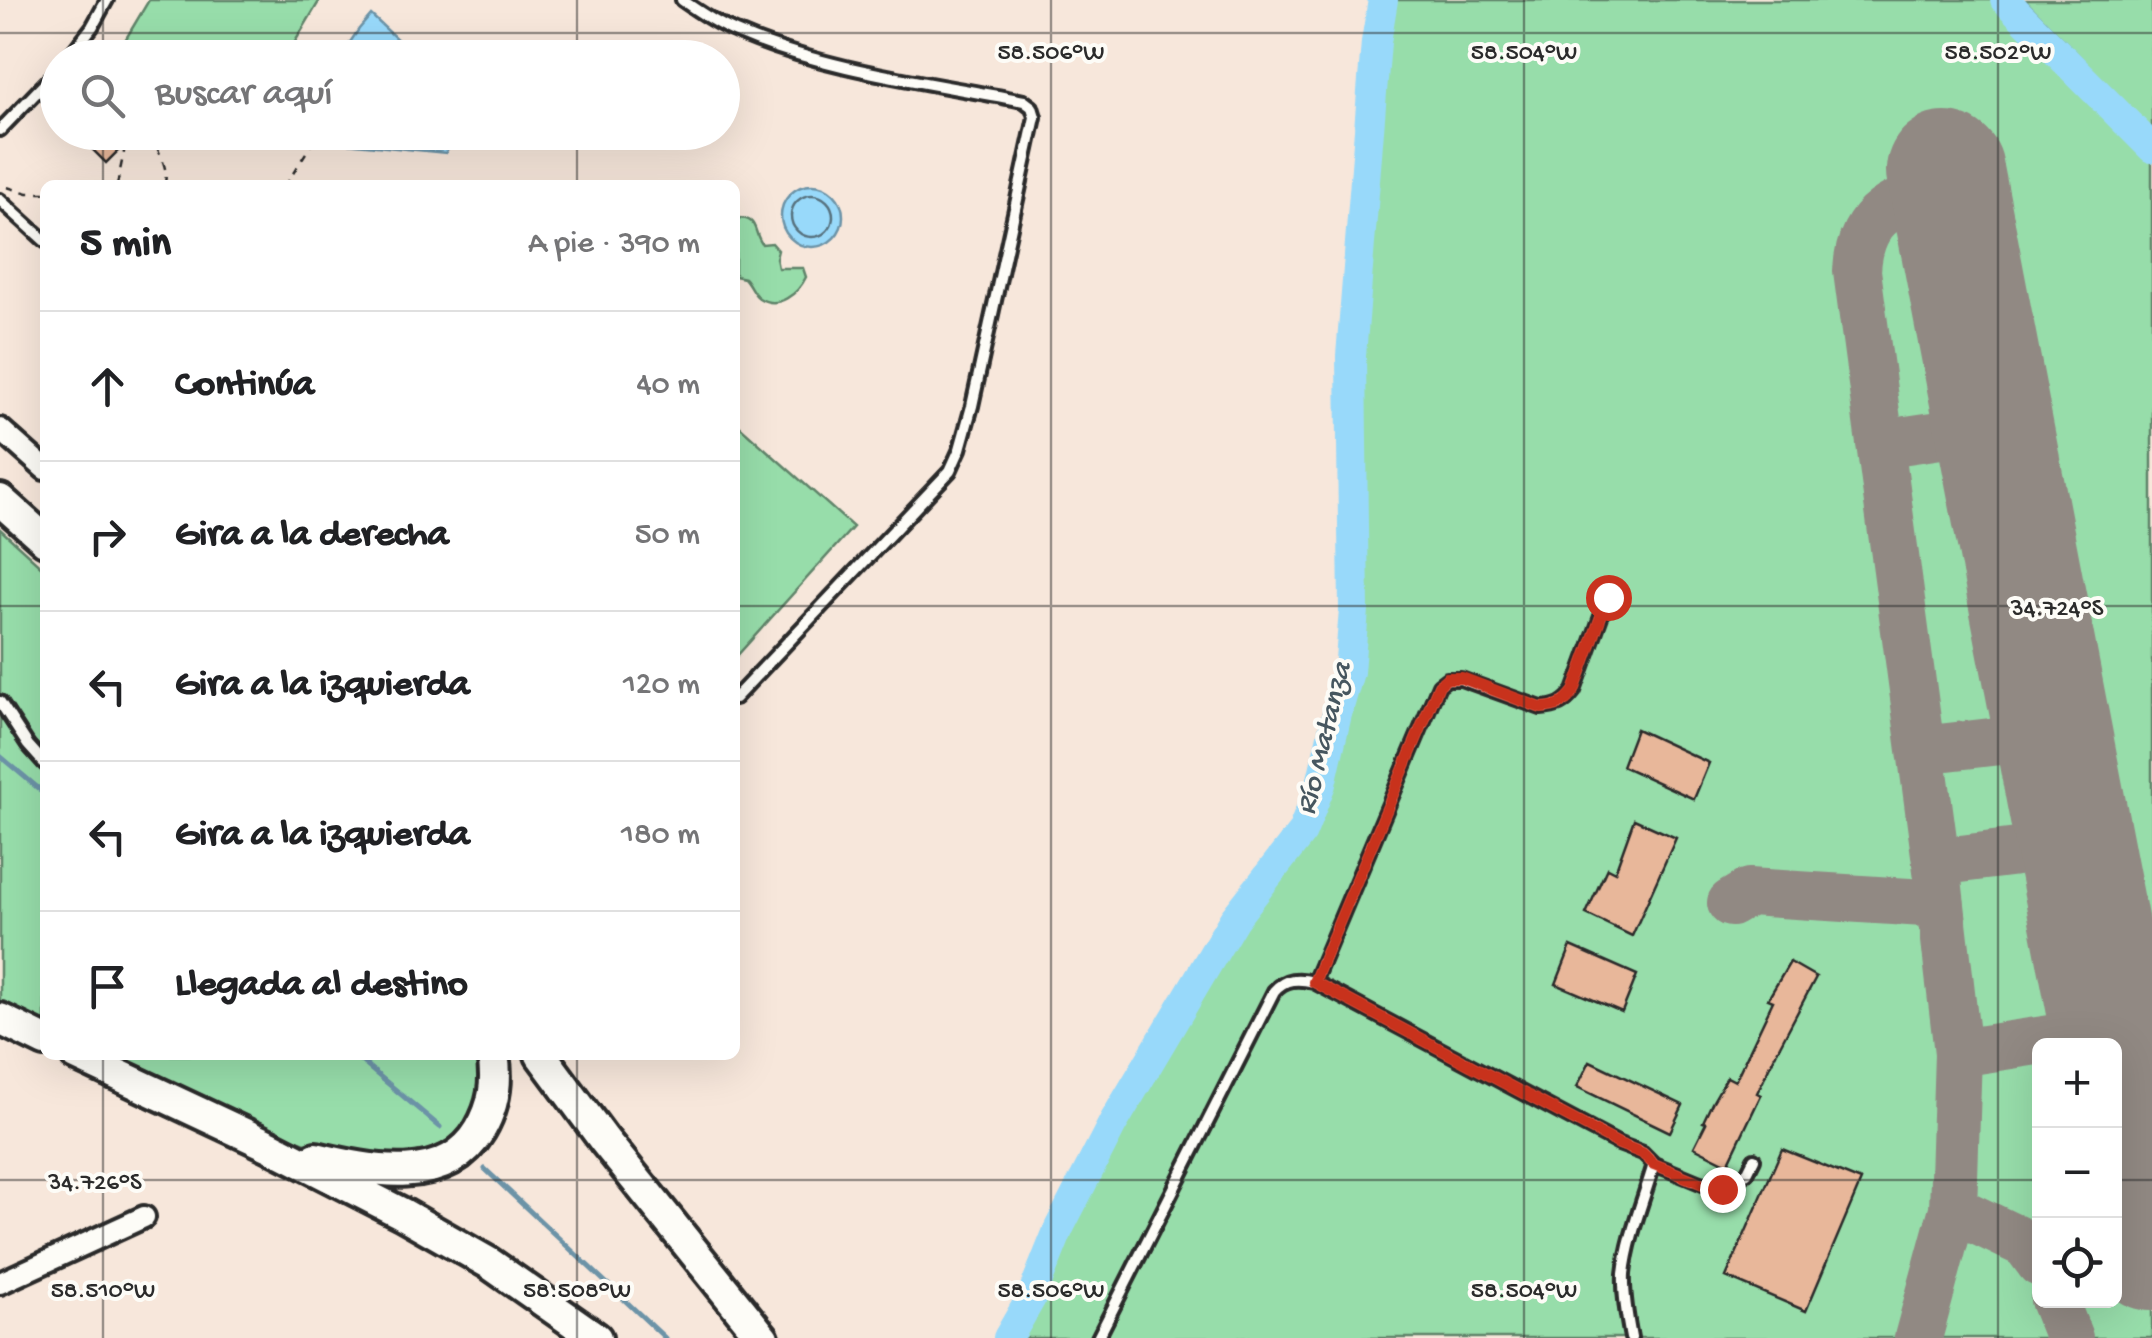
<!DOCTYPE html>
<html lang="es">
<head>
<meta charset="utf-8">
<style>
	:root { --surface:#fff; --page:#f6f6f6; --text:#202124; --muted:#757577; --line:#e0e0e0 }
	body { margin:0; font-family:"Gochi Hand",sans-serif; background:var(--page); color:var(--text) }
	.controls { position:absolute; right:30px; bottom:30px; display:grid; overflow:hidden; border-radius:15px; box-shadow:0 10px 40px #0002 }
	.controls button { width:90px; height:90px; display:grid; place-items:center; padding:0; border:0; border-bottom:2px solid var(--line); background:var(--surface); color:var(--text); font:50px sans-serif }
	.stop { position:absolute; width:30px; height:30px; margin:-22px; border:8px solid #c8321e; border-radius:50%; background:#fff }
	.stop.end { background:#c8321e; border-color:#fff; box-shadow:0 2px 10px #0008 }
	.list { margin:0; padding:0; list-style:none }
	h2 { display:flex; justify-content:space-between; align-items:center; height:130px; margin:0; padding:0 40px; font-size:42px }
	h2 small { font-size:32px; font-weight:400; color:var(--muted) }
	.list li { display:grid; grid-template-columns:65px 1fr auto; gap:30px; align-items:center; box-sizing:border-box; height:150px; padding:0 40px; border-top:2px solid var(--line) }
	.list b { display:block; font-size:38px; white-space:nowrap }
	.list em { font-size:32px; font-style:normal; color:var(--muted) }
	.icon { flex:none; width:55px; height:55px; fill:none; stroke:currentColor; stroke-width:2; stroke-linecap:round; stroke-linejoin:round }
	.map { position:relative; flex:none; width:2152px; height:1338px; overflow:hidden }
	.search { position:absolute; background:var(--surface); box-shadow:0 10px 40px #0002; left:40px; top:40px; width:700px; height:110px; display:flex; align-items:center; gap:25px; box-sizing:border-box; padding:0 35px; border-radius:55px; color:var(--muted); font-size:38px }
	.panel { position:absolute; background:var(--surface); box-shadow:0 10px 40px #0002; left:40px; top:180px; width:700px; height:880px; border-radius:15px }
	.map>svg:first-child { display:block }
	.green { fill:#97ddaa; stroke:#61846a; stroke-width:2.5; fill-rule:evenodd }
	.water { fill:#98d9fa; stroke:#6c93a7; stroke-width:2.5 }
	.lines { fill:none; stroke-linecap:round; stroke-linejoin:round }
	.shore { stroke:#57717e; stroke-width:2.5 }
	.stream { stroke:#6c93a7; stroke-width:5 }
	.river { stroke:#98d9fa; stroke-width:30 }
	.taxiway { stroke:#918983; stroke-width:48 }
	.runway { stroke:#918983; stroke-width:118 }
	.building { fill:#e8b79a; stroke:#2b2b2b; stroke-width:2.5 }
	.lane-casing { stroke:#2b2b2b; stroke-width:18 }
	.street-casing { stroke:#2b2b2b; stroke-width:28 }
	.primary-casing { stroke:#2b2b2b; stroke-width:38 }
	.path { stroke:#2b2b2b; stroke-width:2.5; stroke-dasharray:8 8; stroke-linecap:butt }
	.lane { stroke:#fdfcf7; stroke-width:10 }
	.street { stroke:#fdfcf7; stroke-width:20 }
	.primary { stroke:#fdfcf7; stroke-width:30 }
	.route { stroke:#c8321e; stroke-width:12 }
	.ticks { fill:none; stroke:#2b2b2b; stroke-width:2.5; stroke-opacity:0.45 }
	.labels { text-anchor:middle; dominant-baseline:central; stroke-width:8; stroke-linejoin:round; paint-order:stroke }
	.water-label { font-size:30px; font-style:italic; fill:#46565f; stroke:#fdfcf7 }
	.ticks-label { font-size:25px; text-anchor:middle; fill:#2b2b2b; stroke:#fdfcf7; stroke-width:8; stroke-linejoin:round; paint-order:stroke }
</style>
</head>
<body>
<div class="map">
<svg width="2152" height="1338" viewBox="0 0 2152 1338">
	<rect width="100%" height="100%" fill="#f7e7db"/>
	<filter id="ink" filterUnits="userSpaceOnUse"><feTurbulence type="fractalNoise" baseFrequency=".01" numOctaves="2"/><feDisplacementMap in="SourceGraphic" scale="20" xChannelSelector="R" yChannelSelector="G"/><feConvolveMatrix kernelMatrix="1 2 1 2 8 2 1 2 1" color-interpolation-filters="sRGB"/></filter>
	<g filter="url(#ink)">
		<path class="green" d="M149,0H320L286,57H115Z
			M1383,0H2005L2152,148V1338H1008L1031,1298L1059,1228L1113,1123L1234,919L1302,832L1321,784L1337,714L1349,672L1354,610L1351,356L1376,42ZM2040,1046H2114V1300H2040Z
			M2025,0H2152V130Z
			M735,218C760,217 752,231 762,244L772,243L778,250L776,258L778,268H803L806,277C798,294 778,310 759,298C752,293 750,284 744,278L735,276Z
			M735,422L853,527L735,658Z
			M0,529L45,570V1024L0,1002Z
			M112,1055H476C477,1065 479,1076 478,1086C468,1171 369,1163 309,1144C282,1136 256,1122 231,1110C191,1092 152,1073 112,1055Z"/>
		<path class="water" d="M371,15L416,57H340L359,29Z
			M315,133V132L452,133L446,153L314,140Z
			M781 216a31 31 0 1 1 62 0a31 31 0 1 1-62 0Z"/>
		<g class="lines">
			<path class="shore" d="M341,132L435,142L439,140L442,132
				M791 216a21 21 0 1 1 42 0a21 21 0 1 1-42 0Z"/>
			<path class="stream" d="M0,756L45,794
				M354,1055L440,1127
				M485,1169L665,1338"/>
			<path class="river" d="M2005,0L2152,148
				M1008,1338L1031,1298L1059,1228L1113,1123L1234,919L1302,832L1321,784L1337,714L1349,672L1354,610L1351,356L1376,42L1383,0"/>
			<path class="taxiway" d="M1949,188C1896,200 1860,211 1857,271L1936,862L2074,845
				M1880,444L1994,427
				M1921,750L2053,735
				M1731,903L1749,892L1941,904
				M1958,1053L2110,1030
				M1953,1209L2026,1244L2040,1263
				M2054,1300L2069,1338
				M1918,1338L1953,1209L1958,1053L1936,862"/>
			<path class="runway" d="M1945,171L2113,1046
				M2114,1056L2152,1252"/>
		</g>
		<path class="building" d="M75,132H105L121,148L106,163Z
			M1636,729L1709,763L1694,799L1622,766Z
			M1634,819L1676,838L1632,936L1586,914L1607,868L1615,872Z
			M1571,946L1637,975L1622,1012L1556,984Z
			M1790,962L1816,977L1776,1053L1757,1093L1761,1095L1728,1164L1694,1147L1706,1123L1703,1122L1712,1103L1727,1077L1735,1081L1773,1001L1768,999Z
			M1590,1061L1683,1105L1670,1132L1577,1087Z
			M1782,1149L1861,1181L1806,1311L1726,1277Z"/>
		<g class="lines">
			<defs>
				<path id="lane" d="M682,0C699,12 717,24 736,32C823,70 931,83 1024,101L1032,107L1035,117L972,406L960,449L950,471L735,698
					M68,58L92,27L107,0
					M0,130L58,70
					M0,200L45,241
					M0,702L28,745L45,764
					M1314,982L1439,685L1447,679H1461L1541,708C1557,707 1564,704 1574,691L1608,597
					M1654,1164L1710,1187L1722,1189L1747,1173L1754,1159
					M1098,1338L1274,991C1285,978 1298,978 1314,982L1619,1144L1643,1153L1654,1164C1644,1199 1628,1237 1624,1274C1623,1295 1627,1317 1631,1338"/>
				<path id="street" d="M0,429L45,469
					M0,1283L144,1217"/>
				<path id="primary" d="M0,500L45,540
					M0,1019L45,1041
					M76,1055L270,1146L401,1213L489,1263L596,1338
					M541,1055L604,1140L763,1338
					M316,1158C371,1171 446,1188 480,1130C494,1106 498,1083 493,1055"/>
			</defs>
			<use href="#lane" class="lane-casing"/>
			<use href="#street" class="street-casing"/>
			<use href="#primary" class="primary-casing"/>
			<path class="path" d="M100,43L116,58
				M150,132C156,148 171,169 164,185
				M109,136L112,132
				M117,185L124,152L118,132
				M291,185L287,183L314,140
				M7,187L28,193H45"/>
			<use href="#lane" class="lane"/>
			<use href="#street" class="street"/>
			<use href="#primary" class="primary"/>
		</g>
	</g>
	<g class="lines" filter="url(#ink)">
		<path class="route" d="M1608,597L1574,691C1564,704 1557,707 1541,708L1462,678H1447L1439,685L1314,982L1619,1144L1642,1153L1654,1164L1710,1187L1722,1189"/>
	</g>
	<path class="ticks" d="M103,0V58M577,0V58M1051,0V1338M1524,0V1338M1998,0V1338M0,33H2152M103,132V185M577,132V185M0,606H45M735,606H2152M103,1055V1338M577,1055V1338M0,1180H2040M2114,1180H2152"/>
	<g class="labels">
		<g class="water-label">
			<text transform="translate(1326 739) rotate(-76)">Río Matanza</text>
		</g>
	</g>
	<g class="ticks-label">
		<text x="1051" y="59">58.506°W</text>
		<text x="1524" y="59">58.504°W</text>
		<text x="1998" y="59">58.502°W</text>
		<text x="2057" y="615">34.724°S</text>
		<text x="95" y="1189">34.726°S</text>
		<text x="103" y="1297">58.510°W</text>
		<text x="577" y="1297">58.508°W</text>
		<text x="1051" y="1297">58.506°W</text>
		<text x="1524" y="1297">58.504°W</text>
	</g>
</svg>
<div class="controls">
<button>+</button>
<button>−</button>
<button><svg class="icon" aria-label="locate" viewBox="0 0 24 24"><circle cx="12" cy="12" r="6"/><path d="M12 2v4M12 18v4M2 12h4M18 12h4"/></svg></button>
</div>
<div class="stop" style="left:1608px;top:597px"></div>
<div class="stop end" style="left:1722px;top:1189px"></div>
<div class="search"><svg class="icon" aria-label="search" viewBox="0 0 24 24"><circle cx="10" cy="10" r="6"/><path d="M15 15l6 6"/></svg>Buscar aquí</div>
<section class="panel">
<h2>5 min<small>A pie · 390 m</small></h2>
<ul class="list">
<li><svg class="icon" aria-label="ahead" viewBox="0 0 24 24"><path d="M12 20V5M6 11l6-6 6 6"/></svg><div><b>Continúa</b></div><em>40 m</em></li>
<li><svg class="icon" aria-label="right" viewBox="0 0 24 24"><path d="M7 20v-9h11M14 6l5 5-5 5"/></svg><div><b>Gira a la derecha</b></div><em>50 m</em></li>
<li><svg class="icon" aria-label="left" viewBox="0 0 24 24"><path d="M17 20v-9H6M10 6l-5 5 5 5"/></svg><div><b>Gira a la izquierda</b></div><em>120 m</em></li>
<li><svg class="icon" aria-label="left" viewBox="0 0 24 24"><path d="M17 20v-9H6M10 6l-5 5 5 5"/></svg><div><b>Gira a la izquierda</b></div><em>180 m</em></li>
<li><svg class="icon" aria-label="arrive" viewBox="0 0 24 24"><path d="M6 21V4h12l-3 4 3 4H6"/></svg><div><b>Llegada al destino</b></div></li>
</ul>
</section>
</div>
</body>
</html>
